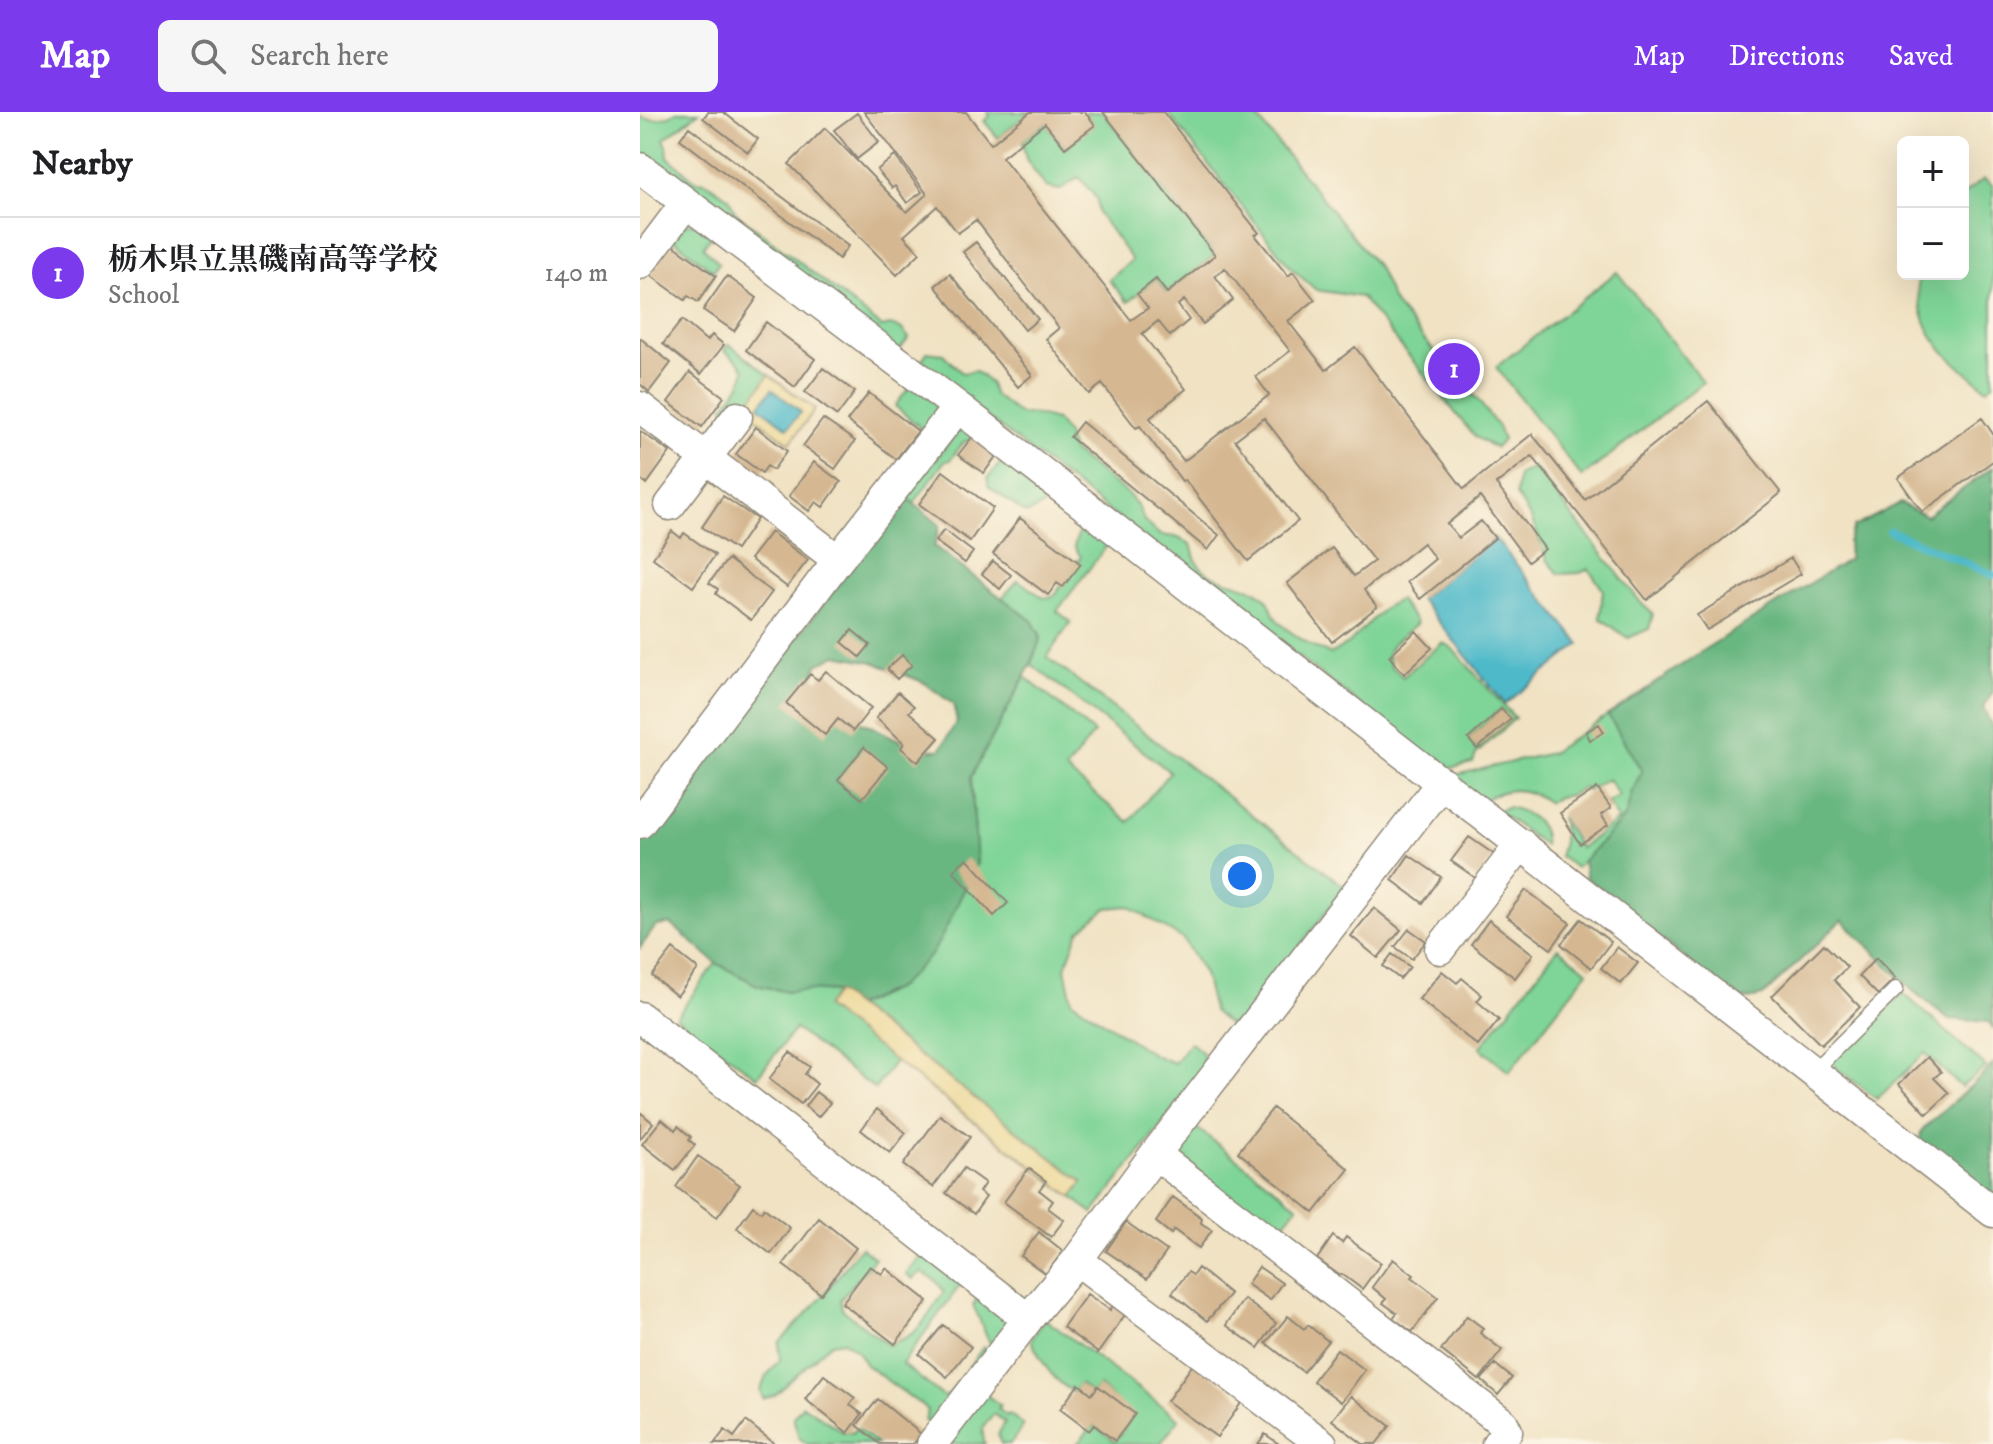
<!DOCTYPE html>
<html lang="en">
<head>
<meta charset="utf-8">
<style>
	:root { --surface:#fff; --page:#f6f6f6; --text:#202124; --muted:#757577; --line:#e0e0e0; --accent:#7c3aed }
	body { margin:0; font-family:"IM FELL DW Pica","Noto Serif JP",serif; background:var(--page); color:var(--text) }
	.controls { position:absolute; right:24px; top:24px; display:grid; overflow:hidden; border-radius:12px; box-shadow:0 8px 32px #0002 }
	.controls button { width:72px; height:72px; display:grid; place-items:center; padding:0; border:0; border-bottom:2px solid var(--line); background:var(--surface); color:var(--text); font:40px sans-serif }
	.you { position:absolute; left:602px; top:764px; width:28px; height:28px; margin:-20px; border:6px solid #fff; border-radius:50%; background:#1a73e8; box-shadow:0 0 0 12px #1a73e833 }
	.badge { display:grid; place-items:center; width:52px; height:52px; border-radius:50%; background:var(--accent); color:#fff; font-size:26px; font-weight:700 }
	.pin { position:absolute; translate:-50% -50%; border:4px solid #fff; box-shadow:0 2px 8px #0006 }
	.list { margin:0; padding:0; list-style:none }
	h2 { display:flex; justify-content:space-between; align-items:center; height:104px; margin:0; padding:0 32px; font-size:34px }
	h2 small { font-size:26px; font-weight:400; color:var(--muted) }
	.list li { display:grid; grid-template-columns:52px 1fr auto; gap:24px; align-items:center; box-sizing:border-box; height:112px; padding:0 32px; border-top:2px solid var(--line) }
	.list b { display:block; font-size:30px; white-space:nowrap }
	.list p { margin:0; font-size:26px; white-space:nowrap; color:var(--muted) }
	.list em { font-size:26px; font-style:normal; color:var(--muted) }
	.icon { flex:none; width:44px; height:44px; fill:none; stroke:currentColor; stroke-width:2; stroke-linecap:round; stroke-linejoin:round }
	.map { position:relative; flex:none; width:1353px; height:1332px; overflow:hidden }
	header { display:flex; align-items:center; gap:48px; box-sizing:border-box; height:112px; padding:0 40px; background:var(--accent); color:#fff }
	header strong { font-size:38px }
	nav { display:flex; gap:44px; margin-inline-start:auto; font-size:28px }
	.search { width:560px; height:72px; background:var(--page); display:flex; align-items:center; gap:20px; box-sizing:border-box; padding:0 28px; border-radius:12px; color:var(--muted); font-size:30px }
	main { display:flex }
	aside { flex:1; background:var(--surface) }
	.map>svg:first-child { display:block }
	.green { fill:#7fd497; stroke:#558061; stroke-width:2; fill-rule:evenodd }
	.forest { fill:#67b680; stroke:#497056; stroke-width:2; fill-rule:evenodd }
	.sand { fill:#eeda9e; stroke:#8c8264; stroke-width:2 }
	.water { fill:#4eb9c9; stroke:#3c727a; stroke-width:2 }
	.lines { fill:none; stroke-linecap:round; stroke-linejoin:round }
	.stream { stroke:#4eb9c9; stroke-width:8 }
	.building { fill:#d5b892; fill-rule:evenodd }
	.lane-casing { stroke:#8e8677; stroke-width:17 }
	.street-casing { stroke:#8e8677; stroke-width:33 }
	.lane { stroke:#fff; stroke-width:14 }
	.street { stroke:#fff; stroke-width:30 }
</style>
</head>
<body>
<header>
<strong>Map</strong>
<div class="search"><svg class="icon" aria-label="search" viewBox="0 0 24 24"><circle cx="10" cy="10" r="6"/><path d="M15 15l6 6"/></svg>Search here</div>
<nav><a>Map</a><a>Directions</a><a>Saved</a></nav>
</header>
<main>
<aside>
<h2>Nearby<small></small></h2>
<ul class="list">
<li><span class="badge">1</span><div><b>栃木県立黒磯南高等学校</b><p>School</p></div><em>140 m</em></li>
</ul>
</aside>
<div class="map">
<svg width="1353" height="1332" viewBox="0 0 1353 1332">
	<rect width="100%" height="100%" fill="#fcf5e5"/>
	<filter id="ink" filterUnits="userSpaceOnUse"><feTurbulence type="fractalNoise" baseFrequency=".0125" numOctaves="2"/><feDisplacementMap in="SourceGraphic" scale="16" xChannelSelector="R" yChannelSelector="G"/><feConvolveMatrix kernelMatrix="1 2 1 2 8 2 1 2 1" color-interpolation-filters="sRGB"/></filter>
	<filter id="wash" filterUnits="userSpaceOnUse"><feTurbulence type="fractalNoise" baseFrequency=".006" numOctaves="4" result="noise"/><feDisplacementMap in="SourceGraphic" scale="32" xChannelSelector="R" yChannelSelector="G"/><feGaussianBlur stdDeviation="1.8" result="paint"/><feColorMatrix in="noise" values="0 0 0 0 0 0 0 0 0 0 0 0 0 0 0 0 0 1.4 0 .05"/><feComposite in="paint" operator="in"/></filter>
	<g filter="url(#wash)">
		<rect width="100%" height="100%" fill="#f0e2c3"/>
		<path class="green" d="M36,0H59L24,27L27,34L28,45L55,69L66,70L89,86L95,100L242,215L250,213L262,217L269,226L258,240L0,41V5C12,9 26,7 36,0Z
			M347,0H390L358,26L344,9L350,4Z
			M445,0H463L575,143L527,181L516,167L488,190L469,168L492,148L458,101L457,87L439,65L420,78L406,75L386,47L382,29L405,11L425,36L454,13Z
			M527,0H613L739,157L753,190L792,237L837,287L858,315L863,328L856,336L835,325L721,185L676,178L651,156Z
			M1344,67L1353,74V272L1347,277C1304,242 1276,222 1278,162H1323V82Z
			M45,112H56L73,122L63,135L79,151L73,159L33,127Z
			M977,160L1063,270L942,365L856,255Z
			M89,232L129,263L104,297L89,299L84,295L101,271L105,257L98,249L84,238Z
			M287,240L303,242L322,261L336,259L350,271L354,283L379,302L398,303L416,308L426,321L432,339L488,382L499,396L504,409L520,423L536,425L551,432C553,438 554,445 557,450C572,474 609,467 627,488C631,492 632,500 635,505C644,518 676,538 691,542L709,531L745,495L759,488L777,511L753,532L747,542L751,554L763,565L802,531L810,534L875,606L836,642L833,651L811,656L799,653L279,253ZM861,597L870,607L837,637L829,626Z
			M272,272L296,291L297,303L284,319L255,294Z
			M330,317L415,379L403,394L386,402L348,374V366L362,349L357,343L335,327L324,330L310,348L304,350L274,391L266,386L317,320Z
			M894,355L1002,492L1013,502L1009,517L988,526L960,506L963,478L949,457L940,461L919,462L907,448L891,406L876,383L878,363Z
			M430,391L472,427L417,499L431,510L407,545L705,775L603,908L589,913L573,899L564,862L543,827L489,794L467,796L439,819L425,856L432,889L514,943L534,951L550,930L563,941L564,958L453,1101L432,1085L443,1070L216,894L259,875L337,751L331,665L385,565L454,621L426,658L489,710L530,660L391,552L401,524L392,509L362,486L378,468L404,486L414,484L441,445L434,434L440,417L424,400Z
			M968,603L1002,659L991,682L986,704L936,756L919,744C924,730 925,719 921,705L940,736L978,708L968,690L979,684L968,667L947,679L944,675L930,683L918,685L909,691C888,675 866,674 844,688L811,664L911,641Z
			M867,695C886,699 907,710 904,733L858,699Z
			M918,836L948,859L869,960L840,936Z
			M76,851L117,873L147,880L168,878L197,880L186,895L255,949L235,977L155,917L117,965L36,905Z
			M1263,881L1346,955L1321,975L1285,941L1237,987L1194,954V947Z
			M554,1014L658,1094L637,1121L542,1047L538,1035Z
			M221,1135L235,1146L200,1188L202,1197L248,1233C281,1223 286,1206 304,1180L296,1169L281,1160L273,1167L266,1162L284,1141L321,1172L262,1252L304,1285L309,1282L344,1234L348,1238L290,1313L285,1309L288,1298L226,1253L217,1239L204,1229L191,1231L135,1283L123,1287L120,1279L127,1263L140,1248L139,1231L175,1193Z
			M338,1184L366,1206L367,1212L352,1234C343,1221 341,1207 333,1194Z
			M405,1207L539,1307L520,1332H437L454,1313L475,1329L493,1304L459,1274L452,1282L440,1272L433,1280C411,1267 402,1250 391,1228Z
			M345,1282L360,1293L358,1297L367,1304L369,1302L384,1313L370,1332H361L358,1323L365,1310L354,1302C343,1314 340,1315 345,1332H306Z
			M163,1293L203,1320L212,1321L217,1316L237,1332H167L159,1326L153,1305Z"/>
		<path class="forest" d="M1353,355V580L1343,595L1353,617V918L1349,910L1309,907L1273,879L1202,808L1123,884L1108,887L1092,885L946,766L943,749L986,704L991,682L1002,659L968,603L1065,537L1209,447L1208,430L1214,415L1260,391L1286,404Z
			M266,385L300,413L294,434L392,509L401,525L391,552L331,665L337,751L303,822L292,842L259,875L216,894L197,880L168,878L147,880L117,873L76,851L31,812L16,814L0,836V728ZM196,543L233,550L283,570L313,592L317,609L300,638L276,637L237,617L166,585L177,553Z
			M1353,952V1084L1280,1029L1281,1019L1341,965Z"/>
		<path class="sand" d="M129,263L175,297L150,331L104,297Z
			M197,880L443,1070L432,1085L185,895Z"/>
		<path class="water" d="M132,277L161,300L148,316L119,294Z
			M855,426L940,532L865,592L780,487Z"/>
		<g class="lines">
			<path class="stream" d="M1250,419L1353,463"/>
		</g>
		<g id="blocks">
			<path class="building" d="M68,0H83L118,27L108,40L63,6Z
				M224,0H326L351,32L390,0H445L455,13L425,36L405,11L362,45L491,208L508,196L497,182L516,167L527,181L575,143L463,0H523L619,121L615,123L648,164L653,160L675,188L648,209L686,258L715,235L824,377L892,322L945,388L1068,289L1141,381L1007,488L892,344L856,372L905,437L888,450L840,385L807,412L819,426L841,409L855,426L780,487L767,470L795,447L783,431L724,478L737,495L692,530L647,471L692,436L714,464L734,449L624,306L595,328L658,409L608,449L545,368L542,369L500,314L496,316L462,272L449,282L406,227L419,216L336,108L318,121L297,94L264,124L280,141L257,163L149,52L185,16L267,100L287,82ZM585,156L650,239L616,265L629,283L544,349L510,306L546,277L502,222L518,209L530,224L549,208L538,193L544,188L563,212L593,188L575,164Z
				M217,1L239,30L217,47L194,18Z
				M49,15L208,134L199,147L40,27Z
				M255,44L282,80L267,91L255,74L252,76L237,58Z
				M336,130L398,207L385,218L323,140Z
				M32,132L76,164L58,190L48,184L45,188L10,163Z
				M310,162L392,263L378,275L295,174Z
				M87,164L117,186L94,219L63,198Z
				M42,208L67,229L72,223L84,233L61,262L23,232Z
				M126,210L175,247L155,275L106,238Z
				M0,226L31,251L9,280L0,272Z
				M183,256L215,280L197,304L165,280Z
				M50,260L84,285L62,315L28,290Z
				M229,281L278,319L256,347L207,309Z
				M1342,306L1353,322V349L1282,400L1258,366Z
				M183,307L215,329L195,357L163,334Z
				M442,310L579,423L568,438L430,325Z
				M116,315L147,339L133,358L127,354L122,361L96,342Z
				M0,319L30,340L7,372L0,367Z
				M332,325L357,343L344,361L318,343Z
				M174,350L201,370L183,395L176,390L169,399L149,384Z
				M303,359L353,396L330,429L279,392Z
				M83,384L117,407L96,438L62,415Z
				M380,406L441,452L423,475L417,471L408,483L353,442Z
				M304,418L333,440L325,451L295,429Z
				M32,419L41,426L44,421L75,443L53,475L13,446Z
				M131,420L168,448L147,475L110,447Z
				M1151,446L1161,462L1067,518L1057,503Z
				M88,447L132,480L111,508L76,482L78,477L69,471Z
				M353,449L371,463L360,477L342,462Z
				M212,518L230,533L220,545L202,530Z
				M776,519L792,536L764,562L749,544Z
				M262,543L272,553L257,567L247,557Z
				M186,559L231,596L213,619L198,607L185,623L146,591L170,562L178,568Z
				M258,580L274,594L269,600L299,626L278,650L261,636L264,631L236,606Z
				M861,597L871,607L837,637L828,627Z
				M959,612L964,620L950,628L946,620Z
				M224,635L248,655L222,687L198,668Z
				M957,676L971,696L961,703L968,713L940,732L920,701Z
				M829,725L855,743L837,767L811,749Z
				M769,743L801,765L783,791L752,768Z
				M327,746L368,791L354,804L313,759Z
				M886,778L930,811L911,837L866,804Z
				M734,796L761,818L738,846L711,824Z
				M941,807L971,830L951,856L921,832Z
				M849,808L893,842L875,866L831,832Z
				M769,817L786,829L772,847L755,835Z
				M1184,832L1207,855L1194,868L1220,895L1181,933L1132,884Z
				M977,835L998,851L981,872L961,856Z
				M33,837L58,857L37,884L12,864Z
				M752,842L770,855L760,867L743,854Z
				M1236,846L1255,866L1238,883L1219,864Z
				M802,859L817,871L822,866L842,883L837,889L859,908L838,934L779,887Z
				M150,940L170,955L165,962L177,972L161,992L129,967Z
				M1287,945L1301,960L1294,966L1309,981L1287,1002L1259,972Z
				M176,980L190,991L178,1005L165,994Z
				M633,996L709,1057L674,1101L598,1040Z
				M237,997L266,1021L250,1041L221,1018Z
				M0,1000L13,1011L0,1027Z
				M300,1003L330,1025L293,1075L263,1053Z
				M22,1007L35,1018L38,1014L51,1025L49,1028L55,1033L35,1058L2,1032Z
				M58,1044L100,1073L77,1105L36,1075Z
				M324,1056L345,1071L339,1080L346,1085L334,1102L306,1081Z
				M389,1056L406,1069L399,1078L413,1089L408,1096L424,1108L411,1125L364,1090Z
				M533,1085L562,1106L561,1111L572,1118L559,1136L534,1118L531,1122L516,1110Z
				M113,1094L121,1100L124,1096L150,1116L131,1142L97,1116Z
				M179,1106L216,1136L181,1182L143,1153Z
				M486,1110L527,1139L507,1167L466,1139Z
				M399,1120L423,1139L406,1162L381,1144Z
				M693,1124L702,1131L706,1125L741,1151L722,1177L702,1162L699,1163L677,1147Z
				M753,1147L774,1163L772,1165L798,1185L772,1220L753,1206L757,1201L743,1191L746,1187L732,1175Z
				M230,1154L242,1162L246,1156L288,1189L255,1232L202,1191Z
				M619,1155L642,1171L630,1188L607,1172Z
				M558,1156L590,1182L567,1209L532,1181L548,1160L553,1163Z
				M447,1182L470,1198L475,1191L487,1200L458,1241L423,1215Z
				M604,1187L636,1211L618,1236L586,1213Z
				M648,1204L664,1217L668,1213L688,1229L663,1260L626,1231Z
				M827,1204L843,1216L840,1221L862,1238L839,1268L801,1238Z
				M303,1213L331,1235L307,1265L279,1242Z
				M697,1237L725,1258L701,1290L673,1269Z
				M554,1251L604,1287L577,1325L527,1289Z
				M855,1252L872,1266L858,1283L841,1268Z
				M184,1263L215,1286L210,1293L222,1302L208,1321L165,1287Z
				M439,1272L452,1282L458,1274L495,1302L475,1329L454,1313L449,1319L420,1297Z
				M711,1284L750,1314L736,1332H723L692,1308Z
				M238,1287L281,1322L273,1332H240L217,1313Z
				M106,1309L135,1332H74L85,1318L94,1325Z
				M625,1322L639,1332H618Z"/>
		</g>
	</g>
	<g filter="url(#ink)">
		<use href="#blocks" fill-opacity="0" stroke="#8e8677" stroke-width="2"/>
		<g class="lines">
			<defs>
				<path id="lane" d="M1173,959L1256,877"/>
				<path id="street" d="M0,56L318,295L1353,1100
					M0,152L46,91
					M0,295L198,448
					M30,393L97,305
					M0,711L198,448L318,295
					M800,837L881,732
					M0,905L388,1207
					M515,1042L863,1311L867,1319L857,1332
					M437,1148L682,1332
					M292,1332L388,1207L437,1148L515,1042L802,670"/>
			</defs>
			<use href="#lane" class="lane-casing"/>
			<use href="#street" class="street-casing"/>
			<use href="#lane" class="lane"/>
			<use href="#street" class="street"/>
		</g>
	</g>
</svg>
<div class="controls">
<button>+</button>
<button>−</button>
</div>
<div class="you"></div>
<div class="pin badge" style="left:814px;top:257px">1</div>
</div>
</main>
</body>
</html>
